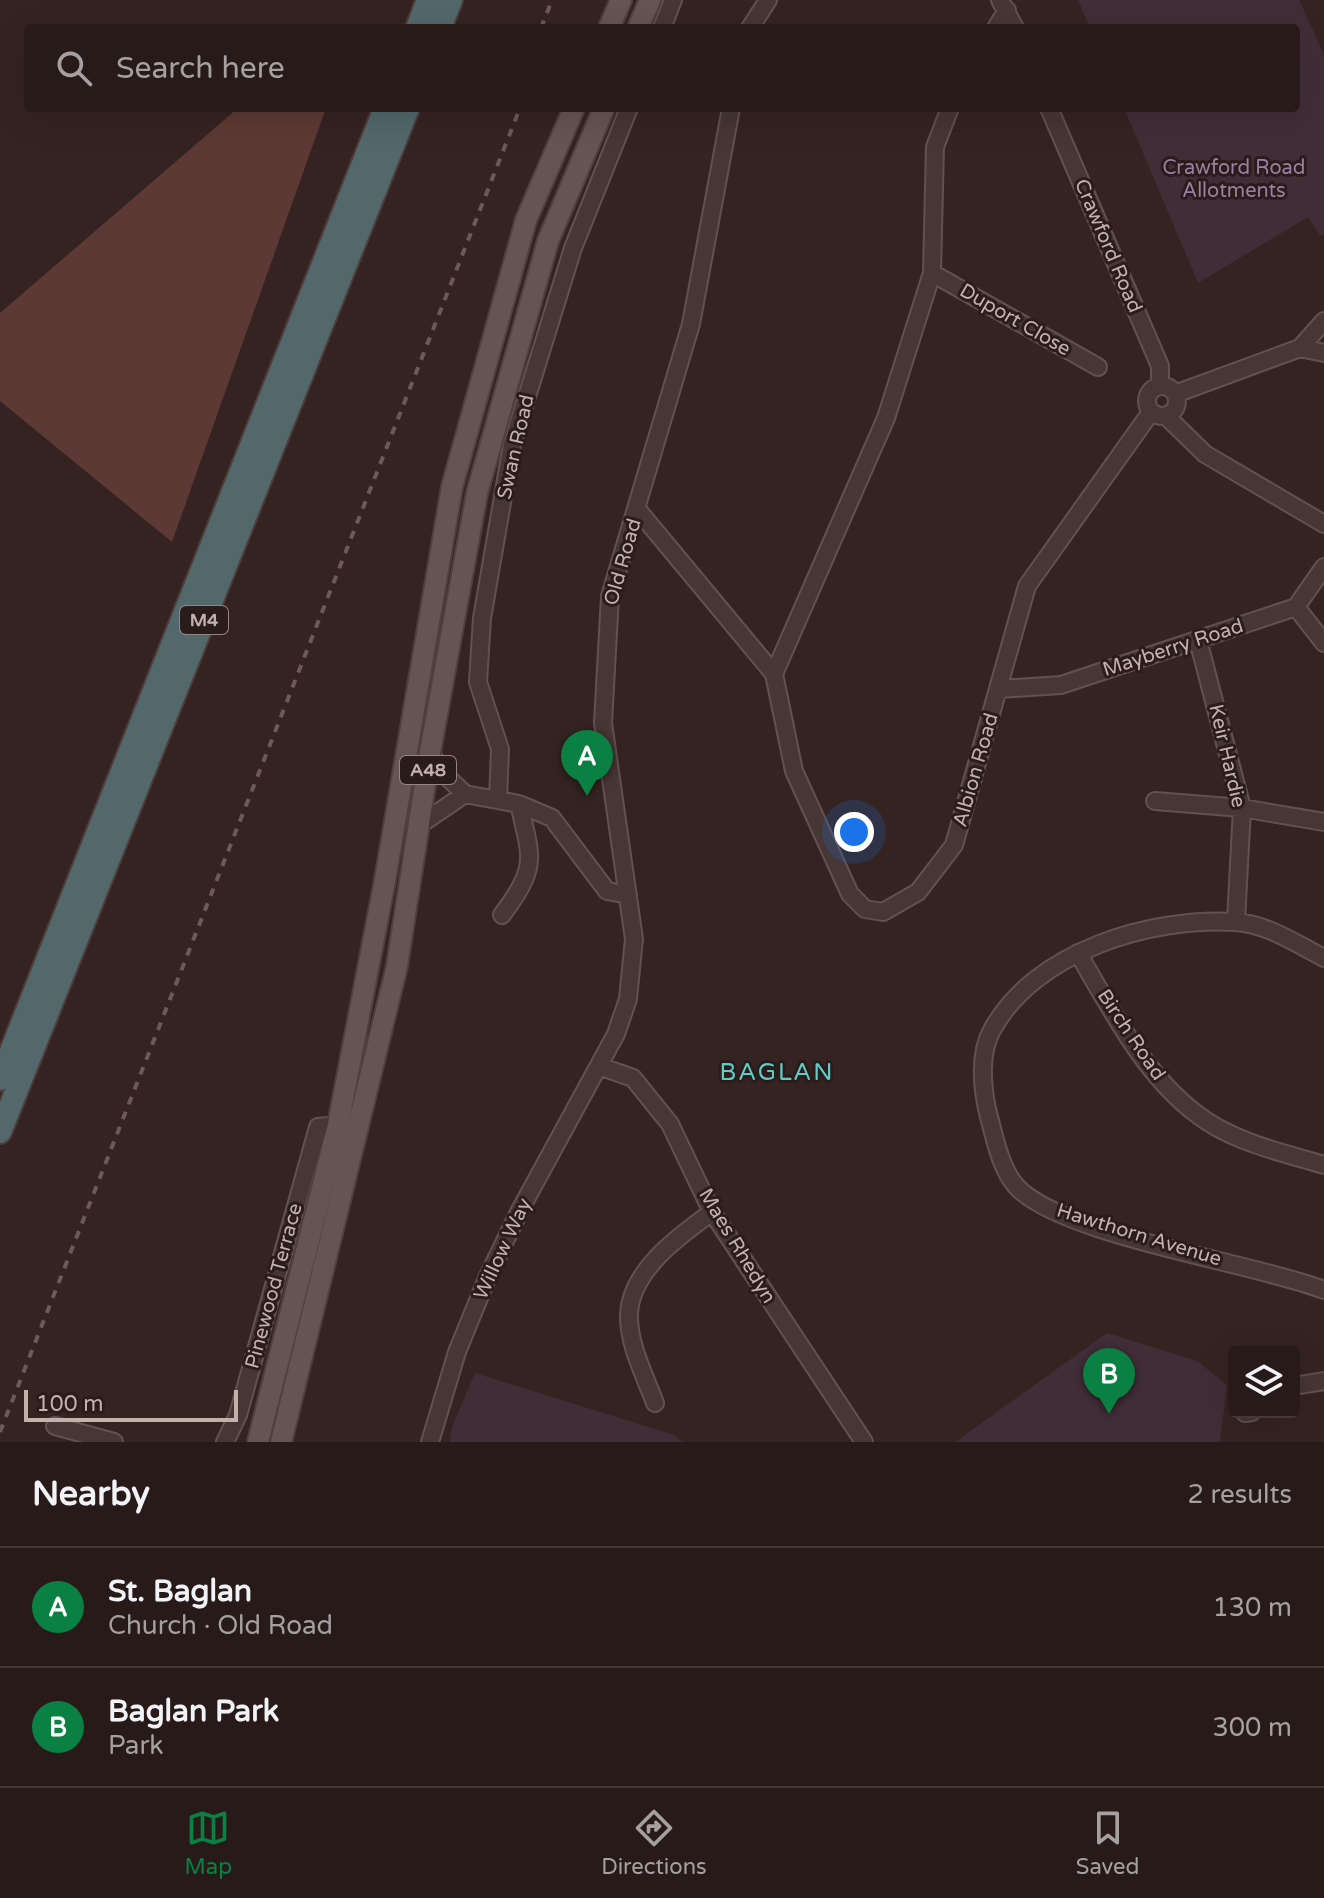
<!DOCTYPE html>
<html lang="en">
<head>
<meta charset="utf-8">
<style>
	:root { --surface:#281a19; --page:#342726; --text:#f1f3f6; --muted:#a5a1a2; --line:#443838; --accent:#0b8043 }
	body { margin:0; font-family:"Varela Round",sans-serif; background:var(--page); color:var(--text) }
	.controls { position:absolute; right:24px; bottom:24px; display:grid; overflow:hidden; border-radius:8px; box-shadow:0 8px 32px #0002 }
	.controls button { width:72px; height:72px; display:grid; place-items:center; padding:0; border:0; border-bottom:2px solid var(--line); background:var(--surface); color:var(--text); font:40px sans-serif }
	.scale { position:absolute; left:24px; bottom:20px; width:214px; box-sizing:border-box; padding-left:8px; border:4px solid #c3b1ae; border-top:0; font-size:22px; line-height:28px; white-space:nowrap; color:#c3b1ae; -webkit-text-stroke:6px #2a1c1a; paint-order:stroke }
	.you { position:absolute; left:854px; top:832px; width:28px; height:28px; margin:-20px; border:6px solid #fff; border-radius:50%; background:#1a73e8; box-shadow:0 0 0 12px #1a73e833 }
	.badge { display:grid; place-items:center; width:52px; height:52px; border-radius:50%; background:var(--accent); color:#fff; font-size:26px; font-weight:700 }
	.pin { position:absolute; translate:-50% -66px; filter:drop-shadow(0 2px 4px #0008) }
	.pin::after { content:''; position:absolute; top:42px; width:28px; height:24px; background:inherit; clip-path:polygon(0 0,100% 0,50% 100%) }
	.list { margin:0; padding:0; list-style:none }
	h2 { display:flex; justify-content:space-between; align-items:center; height:104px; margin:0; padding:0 32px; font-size:34px }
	h2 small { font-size:26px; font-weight:400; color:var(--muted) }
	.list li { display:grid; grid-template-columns:52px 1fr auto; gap:24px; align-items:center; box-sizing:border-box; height:120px; padding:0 32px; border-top:2px solid var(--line) }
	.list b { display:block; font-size:30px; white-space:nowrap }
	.list p { margin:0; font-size:26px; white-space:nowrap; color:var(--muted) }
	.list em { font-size:26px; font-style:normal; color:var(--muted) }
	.icon { flex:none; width:44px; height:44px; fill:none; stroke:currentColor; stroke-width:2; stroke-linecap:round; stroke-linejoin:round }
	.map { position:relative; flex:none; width:1324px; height:1442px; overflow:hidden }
	.search { position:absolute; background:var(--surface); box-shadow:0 8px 32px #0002; left:24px; right:24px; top:24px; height:88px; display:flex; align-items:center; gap:20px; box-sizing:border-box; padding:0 28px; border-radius:8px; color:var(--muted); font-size:30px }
	.sheet { height:344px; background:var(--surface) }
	nav { display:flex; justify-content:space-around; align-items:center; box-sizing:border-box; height:112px; border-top:2px solid var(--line); background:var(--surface); font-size:22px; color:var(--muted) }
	nav a { display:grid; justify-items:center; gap:4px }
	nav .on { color:var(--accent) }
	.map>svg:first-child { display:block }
	.green { fill:#412d38 }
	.water { fill:#5c3935 }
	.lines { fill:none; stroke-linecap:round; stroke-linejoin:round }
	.minor-casing { stroke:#61514f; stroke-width:20 }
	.major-casing { stroke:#4f3f3e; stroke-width:24 }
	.highway-casing { stroke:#4d3e3c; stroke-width:26 }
	.minor { stroke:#463634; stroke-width:16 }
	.major { stroke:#665452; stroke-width:20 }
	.highway { stroke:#52686b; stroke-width:22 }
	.rail { stroke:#6d5956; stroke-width:4; stroke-dasharray:8 8; stroke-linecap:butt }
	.labels { text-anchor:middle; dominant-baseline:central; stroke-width:6; stroke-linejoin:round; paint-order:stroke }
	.shield { fill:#2a1c1a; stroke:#958482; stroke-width:2 }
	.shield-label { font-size:18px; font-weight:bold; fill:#c3b1ae }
	.park-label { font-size:20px; fill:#997fa2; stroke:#2a1c1a }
	.street-label { font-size:20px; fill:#c3b1ae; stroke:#2a1c1a }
	.quarter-label { font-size:24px; letter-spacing:2px; fill:#60ccc7; stroke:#2a1c1a }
</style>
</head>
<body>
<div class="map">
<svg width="1324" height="1442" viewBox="0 0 1324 1442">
	<rect width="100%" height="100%" fill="#352321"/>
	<path class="green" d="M1078,0H1299L1324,54V234L1320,236L1308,217L1198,283L1124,108H1296V28H1090Z
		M1107,1333L1197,1361L1227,1385L1220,1442H955Z
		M475,1373L674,1435L683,1442H450L452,1427Z"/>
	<path class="water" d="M238,108H326L172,542L0,401V313Z"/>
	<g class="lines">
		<defs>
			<path id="minor" d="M1000,0L1015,28
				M662,28L673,0
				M750,28L768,0
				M996,28L1007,10
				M950,108L935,147L932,273L886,418L774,674L794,771L850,894L865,909L883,912L918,892L954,845L1027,586L1151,412
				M1049,108L1160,366V386
				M932,273L1098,367
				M1300,348L1324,353
				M1147 401a15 15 0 1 1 30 0a15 15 0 1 1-30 0Z
				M1175,394L1300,348L1324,321
				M1166,416L1205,454L1324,524
				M637,509L774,674
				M1296,607L1324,643
				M1198,640L1242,808L1236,921
				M1000,689L1061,685L1296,607L1324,567
				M430,752L443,773L465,794L519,804L552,818L607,891L628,895
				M498,799L500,749L478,682L482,618L512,445L573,248L629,108
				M1155,801L1242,808L1324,822
				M421,824L465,794
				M502,915C538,866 532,860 519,804
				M1078,953C1113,1013 1149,1084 1208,1122C1242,1144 1287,1154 1324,1165
				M1324,958C1297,944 1265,923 1235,922C1151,917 1035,951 992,1030C979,1053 982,1088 988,1113C994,1135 1000,1168 1016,1186C1059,1235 1255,1263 1324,1290
				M599,1066L633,1078L670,1124L712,1212L864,1442
				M1294,1386L1324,1381
				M655,1403C645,1376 628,1344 629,1314C631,1270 679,1236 712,1212
				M1245,1413L1252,1412
				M55,1426L114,1442
				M225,1442L238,1415L318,1127L338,1125
				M430,1442L457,1352L488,1276L519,1212L616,1034L628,999L634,939L603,723L610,596L691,324L731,108"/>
			<path id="major" d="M609,28L621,0
				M638,28L650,0
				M258,1442L338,1125L385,880L452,487L526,220L574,108
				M281,1442L397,966L430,752L477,493L548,241L604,108"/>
			<path id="highway" d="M417,28L428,0
				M440,28L451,0
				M0,1079L385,108
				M0,1132L408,108"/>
		</defs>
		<use href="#minor" class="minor-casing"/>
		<use href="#major" class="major-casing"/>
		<use href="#highway" class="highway-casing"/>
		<use href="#minor" class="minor"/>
		<use href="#major" class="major"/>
		<use href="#highway" class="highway"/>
		<path class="rail" d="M541,28L552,0
			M0,1432L520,108"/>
	</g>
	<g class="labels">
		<g class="shield">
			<rect x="180" y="606" width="48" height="28" rx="6"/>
			<rect x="400" y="756" width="56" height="28" rx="6"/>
		</g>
		<g class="shield-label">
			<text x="204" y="620">M4</text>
			<text x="428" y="770">A48</text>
		</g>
		<g class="park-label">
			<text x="1234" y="168">Crawford Road<tspan x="1234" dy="23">Allotments</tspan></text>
		</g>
		<g class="street-label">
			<text transform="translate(1108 246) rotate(67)">Crawford Road</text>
			<text transform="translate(1015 320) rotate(30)">Duport Close</text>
			<text transform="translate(516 447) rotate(-77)">Swan Road</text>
			<text transform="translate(623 562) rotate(-74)">Old Road</text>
			<text transform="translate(1173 648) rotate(-18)">Mayberry Road</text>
			<text transform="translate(1227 756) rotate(77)">Keir Hardie</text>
			<text transform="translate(976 770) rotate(-74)">Albion Road</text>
			<text transform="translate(1131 1035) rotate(56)">Birch Road</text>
			<text transform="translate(1139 1235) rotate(17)">Hawthorn Avenue</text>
			<text transform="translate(737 1246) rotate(59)">Maes Rhedyn</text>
			<text transform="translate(503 1249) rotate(-65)">Willow Way</text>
			<text transform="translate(274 1286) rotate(-75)">Pinewood Terrace</text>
		</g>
		<g class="quarter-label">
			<text x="777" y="1072">BAGLAN</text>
		</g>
	</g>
</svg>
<div class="controls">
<button><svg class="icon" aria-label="layers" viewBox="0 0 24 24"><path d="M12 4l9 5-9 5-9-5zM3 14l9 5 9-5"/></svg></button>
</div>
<div class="scale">100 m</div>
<div class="you"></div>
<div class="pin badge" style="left:587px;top:796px">A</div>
<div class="pin badge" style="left:1109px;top:1414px">B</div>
<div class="search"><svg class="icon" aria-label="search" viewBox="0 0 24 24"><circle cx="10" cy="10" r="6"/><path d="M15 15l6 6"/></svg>Search here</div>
</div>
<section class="sheet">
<h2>Nearby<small>2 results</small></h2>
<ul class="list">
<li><span class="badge">A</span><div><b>St. Baglan</b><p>Church · Old Road</p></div><em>130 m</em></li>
<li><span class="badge">B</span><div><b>Baglan Park</b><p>Park</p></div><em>300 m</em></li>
</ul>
</section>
<nav>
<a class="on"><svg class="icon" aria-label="map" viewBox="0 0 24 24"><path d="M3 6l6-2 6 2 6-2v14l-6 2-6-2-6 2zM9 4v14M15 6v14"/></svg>Map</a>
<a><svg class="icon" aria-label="directions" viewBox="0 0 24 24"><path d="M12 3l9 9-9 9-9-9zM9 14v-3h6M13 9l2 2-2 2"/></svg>Directions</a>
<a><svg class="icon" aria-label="saved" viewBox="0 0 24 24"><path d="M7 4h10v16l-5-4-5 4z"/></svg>Saved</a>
</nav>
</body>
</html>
